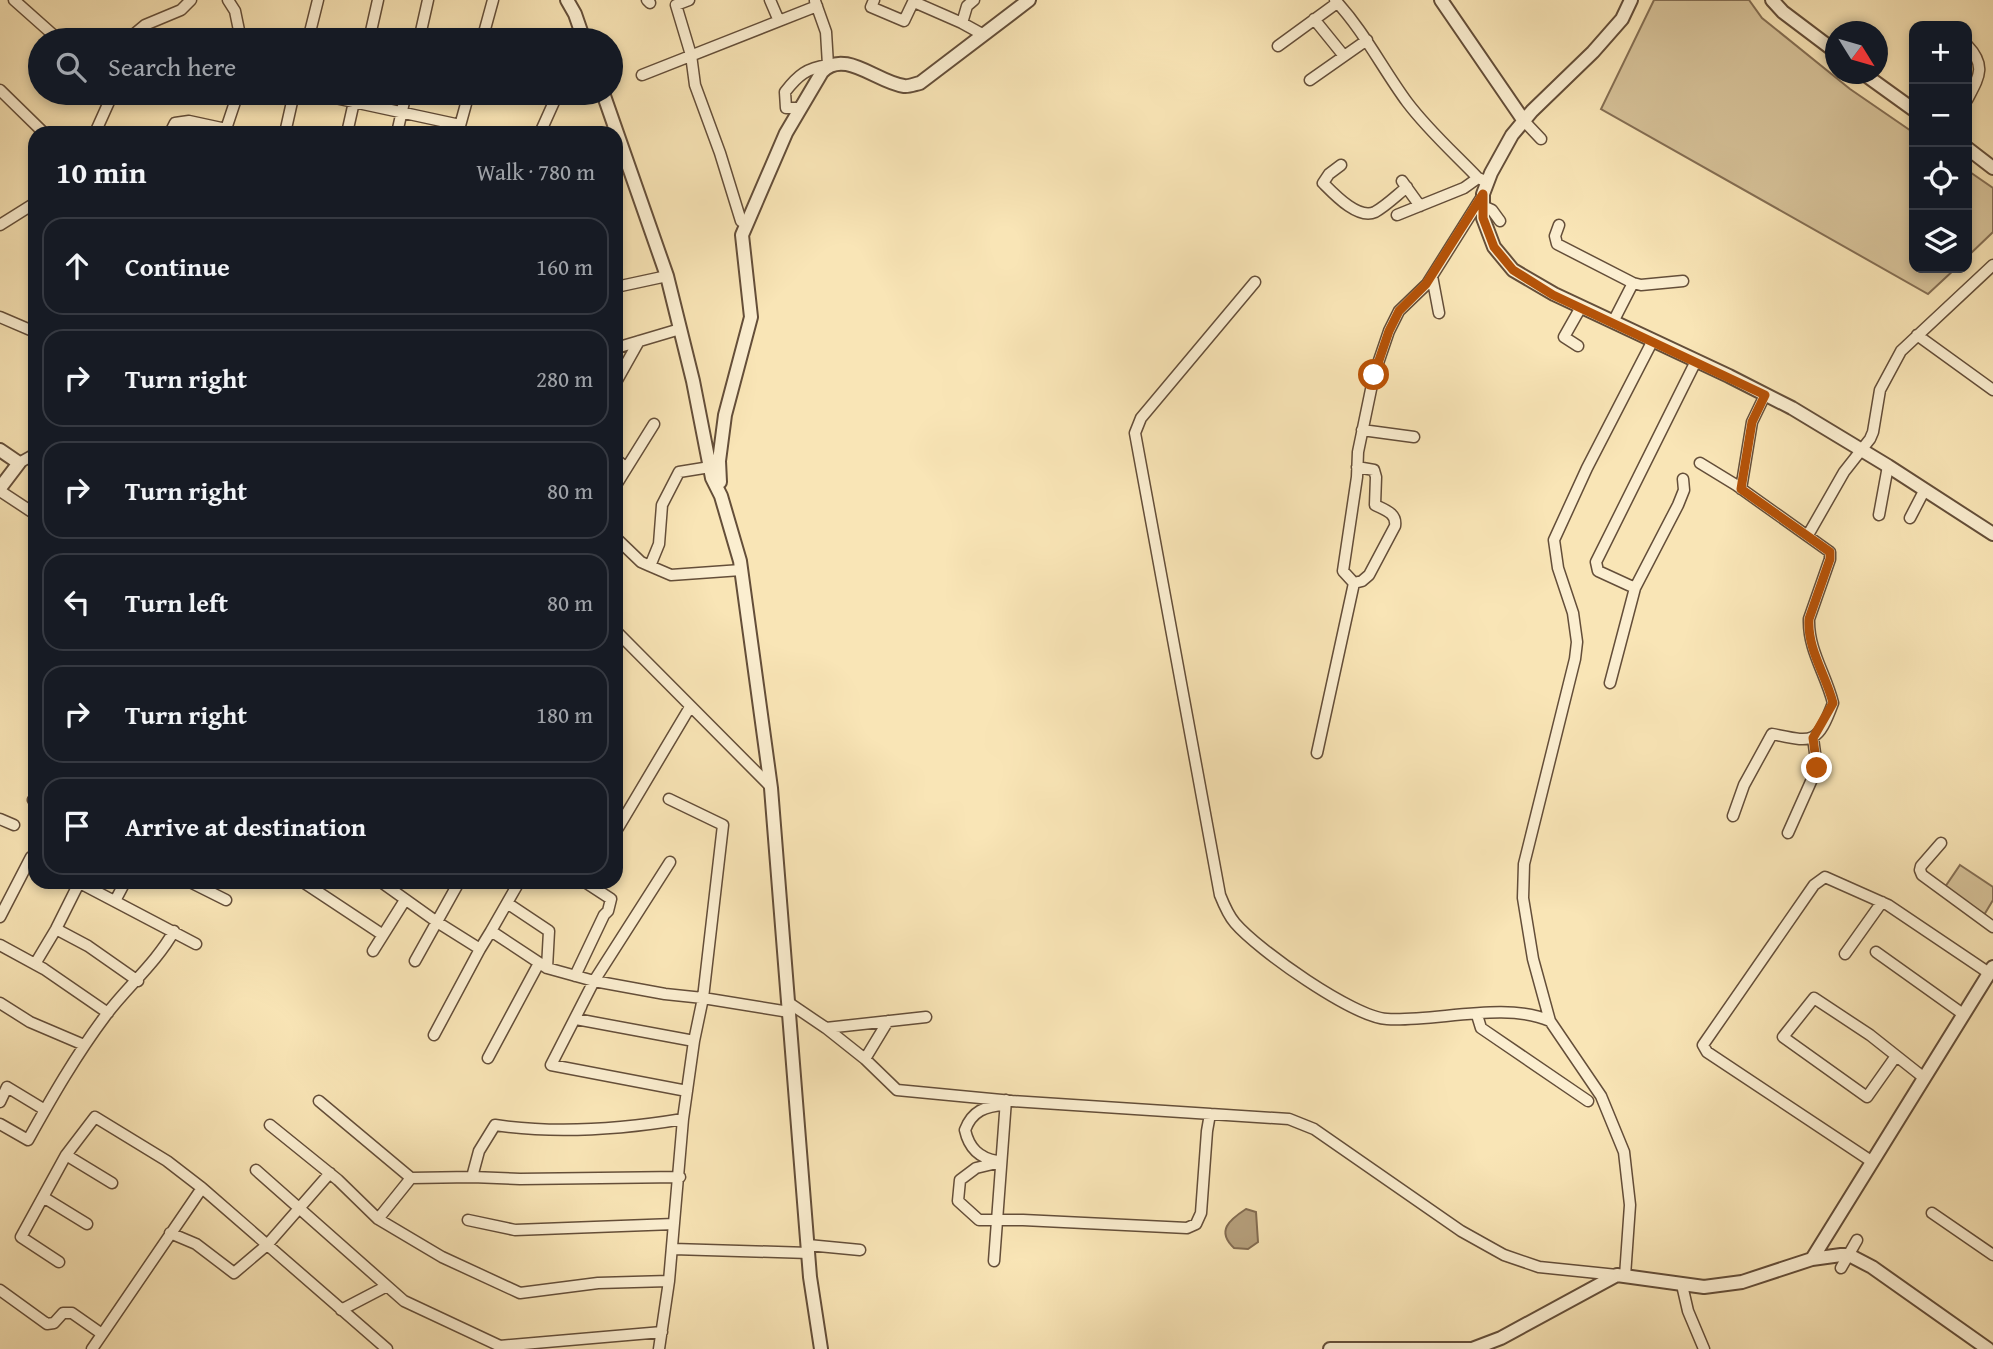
<!DOCTYPE html>
<html lang="en">
<head>
<meta charset="utf-8">
<style>
	:root { --surface:#171b24; --page:#242831; --text:#f1f3f6; --muted:#9ea1a6; --line:#363941 }
	body { margin:0; font-family:"Gentium Book Plus",serif; background:var(--page); color:var(--text) }
	.controls { position:absolute; right:21px; top:21px; display:grid; overflow:hidden; border-radius:14px; box-shadow:0 4px 10px #0003 }
	.controls button { width:63px; height:63px; display:grid; place-items:center; padding:0; border:0; border-bottom:2px solid var(--line); background:var(--surface); color:var(--text); font:35px sans-serif }
	.compass { position:absolute; left:1825px; top:21px; width:63px; height:63px; border-radius:50%; background:var(--surface); box-shadow:0 4px 10px #0003; rotate:127deg }
	.stop { position:absolute; width:21px; height:21px; margin:-16px; border:5px solid #b45309; border-radius:50%; background:#fff }
	.stop.end { background:#b45309; border-color:#fff; box-shadow:0 2px 7px #0008 }
	.list { margin:0; padding:0; list-style:none }
	h2 { display:flex; justify-content:space-between; align-items:center; height:91px; margin:0; padding:0 28px; font-size:30px }
	h2 small { font-size:23px; font-weight:400; color:var(--muted) }
	.list li { display:grid; grid-template-columns:46px 1fr auto; gap:21px; align-items:center; box-sizing:border-box; height:98px; margin:0 14px 14px; padding:0 14px; border:2px solid var(--line); border-radius:21px }
	.list b { display:block; font-size:26px; white-space:nowrap }
	.list em { font-size:23px; font-style:normal; color:var(--muted) }
	.icon { flex:none; width:38px; height:38px; fill:none; stroke:currentColor; stroke-width:2; stroke-linecap:round; stroke-linejoin:round }
	.map { position:relative; flex:none; width:1993px; height:1349px; overflow:hidden }
	.search { position:absolute; background:var(--surface); box-shadow:0 4px 10px #0003; left:28px; top:28px; width:595px; height:77px; display:flex; align-items:center; gap:18px; box-sizing:border-box; padding:0 24px; border-radius:38px; color:var(--muted); font-size:26px }
	.panel { position:absolute; background:var(--surface); box-shadow:0 4px 10px #0003; left:28px; top:126px; width:595px; height:763px; border-radius:21px }
	.map>svg:first-child { display:block }
	.green { fill:#d7c39a; stroke:#856f54; stroke-width:2 }
	.water { fill:#b6a07d; stroke:#826b51; stroke-width:2 }
	.lines { fill:none; stroke-linecap:round; stroke-linejoin:round }
	.minor-casing { stroke:#644e39; stroke-width:13 }
	.tertiary-casing { stroke:#644e39; stroke-width:16 }
	.minor { stroke:#fbeed0; stroke-width:10 }
	.tertiary { stroke:#fbeed0; stroke-width:12 }
	.route { stroke:#b45309; stroke-width:9 }
</style>
</head>
<body>
<div class="map">
<svg width="1993" height="1349" viewBox="0 0 1993 1349">
	<rect width="100%" height="100%" fill="#f9e5b6"/>
	<filter id="stains"><feTurbulence type="fractalNoise" baseFrequency=".00286" numOctaves="4"/><feColorMatrix values="0 0 0 0 .2 0 0 0 0 .09 0 0 0 0 .02 0 0 0 .5 -.17"/></filter>
	<radialGradient id="worn" r=".72"><stop offset=".6" stop-color="#630" stop-opacity="0"/><stop offset="1" stop-color="#630" stop-opacity=".3"/></radialGradient>
	<path class="green" d="M1654,0H1749L1762,18L1850,89L1914,133V268H1956L1928,294L1601,109Z
		M1967,170L1993,188V232L1967,257Z
		M1960,865L1993,887V900L1984,915L1945,887Z"/>
	<path class="water" d="M1246,1209L1256,1212L1258,1242L1248,1249L1234,1248C1216,1231 1229,1220 1246,1209Z"/>
	<g class="lines">
		<defs>
			<path id="minor" d="M14,0L59,40
				M228,0L235,11L241,40
				M647,0L650,3
				M689,0L676,5L691,55L695,85L720,153L741,221
				M770,0L779,21
				M874,0L871,7L904,21L914,0
				M1335,0C1364,31 1382,68 1407,102C1428,130 1454,153 1478,178L1488,182
				M914,2L962,23L982,34
				M1314,19L1344,56
				M962,23L967,6L974,0
				M127,40L145,25L181,10L191,0
				M308,40L318,0
				M369,40L378,0
				M419,40L428,0
				M482,40L493,0
				M1967,45C1987,66 1979,77 1967,100
				M1278,46L1337,3
				M642,75L817,6
				M1310,80L1367,40
				M0,90L44,133
				M312,93L460,125
				M801,108H786L785,92C798,75 807,68 828,65L826,32L815,1
				M1524,121L1541,139
				M225,132L238,93
				M95,133L113,93
				M170,133L175,123L189,121L226,129
				M285,133L294,93
				M347,133L356,93
				M397,133L406,93
				M458,133L469,93
				M540,133L558,93
				M1341,165L1329,174L1323,183C1334,194 1358,220 1375,212C1386,206 1397,195 1407,187
				M1402,181L1420,206
				M1483,206L1492,210L1500,221
				M1397,215L1464,188L1478,178
				M0,225L35,203
				M1559,225L1555,236L1557,244L1633,283
				M1432,276L1439,313
				M1255,282L1141,418L1135,433L1220,895C1224,905 1228,915 1235,923C1258,950 1353,1017 1387,1019C1435,1022 1506,1001 1550,1021
				M616,287L667,276
				M0,317L35,332
				M1613,322L1633,283L1641,285L1683,281
				M1917,335L1993,390
				M1578,346L1564,337L1581,307
				M616,348L680,329
				M616,382L639,341
				M1362,430L1414,437
				M616,459L626,468
				M19,463L35,454
				M1700,463L1736,485L1830,552V559L1809,619C1808,650 1826,674 1833,703C1817,746 1812,742 1772,734L1744,785L1733,816
				M616,485L654,424
				M1741,489L1752,422L1765,395
				M0,491L35,514
				M1879,515L1888,466
				M1910,518L1924,491
				M1808,535L1844,472L1870,439L1873,432L1880,390L1901,351L1993,265
				M616,538L641,562L650,566L659,544L662,505L679,472L710,467
				M650,566L671,575L741,570
				M1354,583L1362,581L1369,575L1395,526C1397,513 1385,510 1375,505L1376,477L1374,470L1357,467
				M1635,588L1678,505L1684,490L1683,479
				M616,631L771,787
				M1610,683L1635,588L1598,571L1596,562L1696,361
				M1317,753L1354,583L1343,571L1357,477L1358,452L1374,375L1389,331L1399,311L1427,284L1483,195
				M669,799L723,825L703,998L789,1012
				M33,800L35,801
				M0,819L14,825
				M616,827L618,828L690,707
				M1788,833L1817,768L1813,738
				M1941,843L1921,866L1920,870L1922,875L1993,927
				M670,862L594,981L551,1065L687,1091
				M78,882L196,944
				M190,882L226,900
				M303,882L383,935
				M115,901L125,882
				M507,903L549,931L547,968
				M0,917L31,857
				M56,929L88,946L138,981
				M491,931L519,882
				M0,945L44,969L108,1013
				M373,951L405,900
				M1876,952L1963,1014
				M1845,954L1882,902
				M415,961L459,882
				M35,964L56,929L79,883
				M575,976L604,915L608,911L611,899L585,882
				M0,1003L30,1022L84,1045
				M789,1003L826,1028L865,1059L897,1090L1012,1101L1289,1119L1314,1129L1461,1231L1504,1255L1539,1267L1617,1275
				M1477,1015L1481,1028L1588,1101
				M576,1019L694,1041
				M826,1028L926,1017
				M434,1035L480,949
				M1896,1056L1867,1097L1783,1037L1814,998L1870,1035L1923,1077
				M488,1058L539,963
				M865,1059L888,1021
				M319,1101L411,1178L472,1177
				M0,1102L7,1087L45,1110
				M0,1124L28,1140C52,1097 76,1055 106,1015C128,986 156,963 174,931
				M270,1125L338,1180L378,1219L442,1257L520,1293L598,1283L669,1281L683,1119L694,1041L703,998L665,994L594,981L547,968L491,931L480,949L437,922L381,882
				M66,1155L112,1183
				M997,1161C979,1158 969,1148 965,1130C972,1111 985,1106 1005,1105
				M1871,1161L1707,1052L1703,1045L1814,885L1825,877L1888,905L1989,973
				M1001,1162L976,1168L960,1180L958,1201L979,1220H1023L1187,1228L1196,1224L1201,1213L1207,1131L1210,1114
				M256,1170L404,1301L500,1346L662,1332
				M680,1177L520,1179L472,1177L479,1151L495,1125C555,1134 623,1129 683,1119
				M43,1197L87,1224
				M1932,1213L1993,1255
				M378,1219L411,1178
				M468,1220L515,1230L674,1224
				M170,1233L196,1244L234,1273L267,1245L330,1173
				M808,1245L860,1250
				M673,1249L809,1253
				M994,1261L1006,1100
				M59,1262L21,1237L66,1155L95,1117L167,1161L202,1188L387,1349
				M1841,1268L1857,1240
				M1625,1276L1630,1205L1624,1152L1601,1096L1550,1021L1533,959L1523,898L1524,864L1575,659L1577,642L1573,613L1558,568L1554,540L1587,468L1652,342
				M1682,1285L1688,1311L1704,1349
				M0,1290L47,1324L54,1323L63,1313H72L102,1334
				M341,1310L387,1286
				M92,1349L202,1188
				M659,1349L669,1281"/>
			<path id="tertiary" d="M567,0L575,14L584,40
				M1441,0L1524,121
				M1631,0L1622,19L1593,52L1532,111L1512,135L1491,173L1483,194V218L1494,247L1513,270L1554,294L1729,376L1792,408L1888,466L1993,534
				M1772,0L1783,12L1836,52
				M1864,74L1914,110
				M603,93L667,276L693,381L712,478L721,496L740,561L771,788L810,1277L821,1349
				M1967,148L1993,168
				M0,450L19,463L0,488
				M720,482L719,461L725,415L751,317L742,235L786,133L822,72C844,48 878,83 904,86C908,87 915,84 920,83L1029,0
				M1812,1259L1993,967
				M1330,1349H1472L1501,1338L1617,1275L1704,1287L1742,1282L1812,1259L1841,1255H1849L1872,1267L1988,1349"/>
		</defs>
		<use href="#minor" class="minor-casing"/>
		<use href="#tertiary" class="tertiary-casing"/>
		<use href="#minor" class="minor"/>
		<use href="#tertiary" class="tertiary"/>
	</g>
	<g class="lines">
		<path class="route" d="M1374,375L1389,331L1399,311L1426,284L1483,194V218L1494,247L1513,270L1553,295L1765,395L1752,422L1741,489L1830,552V559L1809,619C1807,649 1826,675 1833,703L1813,738L1817,768"/>
	</g>
	<rect width="100%" height="100%" filter="url(#stains)"/>
	<rect width="100%" height="100%" fill="url(#worn)"/>
</svg>
<div class="controls">
<button>+</button>
<button>−</button>
<button><svg class="icon" aria-label="locate" viewBox="0 0 24 24"><circle cx="12" cy="12" r="6"/><path d="M12 2v4M12 18v4M2 12h4M18 12h4"/></svg></button>
<button><svg class="icon" aria-label="layers" viewBox="0 0 24 24"><path d="M12 4l9 5-9 5-9-5zM3 14l9 5 9-5"/></svg></button>
</div>
<svg class="compass" viewBox="-18 -18 36 36"><path d="M0-13l5 13h-10z" fill="#e53935"/><path d="M0 13l5-13h-10z" fill="#9ea1a6"/></svg>
<div class="stop" style="left:1374px;top:375px"></div>
<div class="stop end" style="left:1817px;top:768px"></div>
<div class="search"><svg class="icon" aria-label="search" viewBox="0 0 24 24"><circle cx="10" cy="10" r="6"/><path d="M15 15l6 6"/></svg>Search here</div>
<section class="panel">
<h2>10 min<small>Walk · 780 m</small></h2>
<ul class="list">
<li><svg class="icon" aria-label="ahead" viewBox="0 0 24 24"><path d="M12 20V5M6 11l6-6 6 6"/></svg><div><b>Continue</b></div><em>160 m</em></li>
<li><svg class="icon" aria-label="right" viewBox="0 0 24 24"><path d="M7 20v-9h11M14 6l5 5-5 5"/></svg><div><b>Turn right</b></div><em>280 m</em></li>
<li><svg class="icon" aria-label="right" viewBox="0 0 24 24"><path d="M7 20v-9h11M14 6l5 5-5 5"/></svg><div><b>Turn right</b></div><em>80 m</em></li>
<li><svg class="icon" aria-label="left" viewBox="0 0 24 24"><path d="M17 20v-9H6M10 6l-5 5 5 5"/></svg><div><b>Turn left</b></div><em>80 m</em></li>
<li><svg class="icon" aria-label="right" viewBox="0 0 24 24"><path d="M7 20v-9h11M14 6l5 5-5 5"/></svg><div><b>Turn right</b></div><em>180 m</em></li>
<li><svg class="icon" aria-label="arrive" viewBox="0 0 24 24"><path d="M6 21V4h12l-3 4 3 4H6"/></svg><div><b>Arrive at destination</b></div></li>
</ul>
</section>
</div>
</body>
</html>
